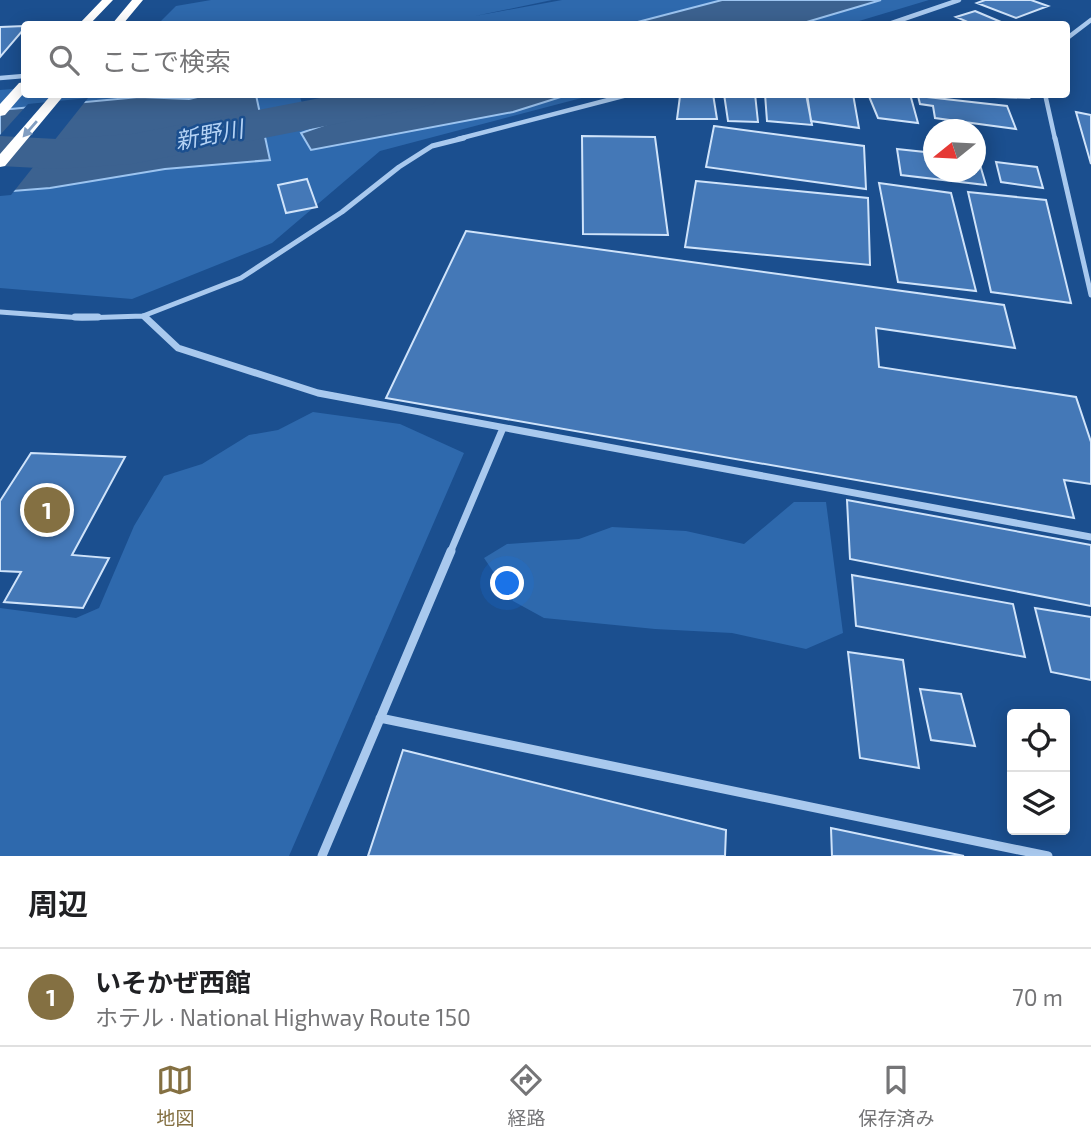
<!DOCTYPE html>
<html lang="ja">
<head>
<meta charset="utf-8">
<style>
	:root { --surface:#fff; --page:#f6f6f6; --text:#202124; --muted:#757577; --line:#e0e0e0; --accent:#847042 }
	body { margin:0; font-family:"Exo 2","Noto Sans JP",sans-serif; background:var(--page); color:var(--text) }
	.controls { position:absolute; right:21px; bottom:21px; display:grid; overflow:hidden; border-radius:7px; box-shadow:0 4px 18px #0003 }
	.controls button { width:63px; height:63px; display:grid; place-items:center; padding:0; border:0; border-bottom:2px solid var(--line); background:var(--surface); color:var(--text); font:35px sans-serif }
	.compass { position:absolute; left:923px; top:119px; width:63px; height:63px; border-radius:50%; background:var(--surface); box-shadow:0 4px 18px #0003; rotate:252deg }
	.you { position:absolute; left:508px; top:584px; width:24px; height:24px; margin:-18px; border:5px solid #fff; border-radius:50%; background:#1a73e8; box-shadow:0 0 0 10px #1a73e833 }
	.badge { display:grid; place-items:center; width:46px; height:46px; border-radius:50%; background:var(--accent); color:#fff; font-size:23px; font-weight:700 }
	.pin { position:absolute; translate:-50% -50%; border:4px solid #fff; box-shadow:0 2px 7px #0006 }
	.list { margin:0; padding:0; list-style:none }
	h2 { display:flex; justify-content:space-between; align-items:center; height:91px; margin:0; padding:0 28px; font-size:30px }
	h2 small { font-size:23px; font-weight:400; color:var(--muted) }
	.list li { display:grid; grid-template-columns:46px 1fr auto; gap:21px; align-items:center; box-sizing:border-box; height:98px; padding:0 28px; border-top:2px solid var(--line) }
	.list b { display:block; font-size:26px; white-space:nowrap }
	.list p { margin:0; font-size:23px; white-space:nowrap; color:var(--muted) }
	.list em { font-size:23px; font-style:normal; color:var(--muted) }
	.icon { flex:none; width:38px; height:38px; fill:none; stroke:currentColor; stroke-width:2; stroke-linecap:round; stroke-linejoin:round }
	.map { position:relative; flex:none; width:1091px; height:856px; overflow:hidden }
	.search { position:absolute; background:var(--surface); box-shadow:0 4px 18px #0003; left:21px; right:21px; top:21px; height:77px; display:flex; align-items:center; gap:18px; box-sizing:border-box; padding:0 24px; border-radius:7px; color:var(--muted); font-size:26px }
	.sheet { height:189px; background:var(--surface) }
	nav { display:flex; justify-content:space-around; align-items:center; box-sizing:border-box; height:98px; border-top:2px solid var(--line); background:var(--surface); font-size:19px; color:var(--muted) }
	nav a { display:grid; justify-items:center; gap:4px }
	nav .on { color:var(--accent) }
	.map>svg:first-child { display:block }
	.green { fill:#2e69ad }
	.water { fill:#3c6290; stroke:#9cc4f0; stroke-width:2 }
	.pier { fill:#1b4f8f }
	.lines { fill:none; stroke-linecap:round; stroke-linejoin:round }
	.river { fill:#3c6290; fill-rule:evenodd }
	.building { fill:#4478b7; stroke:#cfe3fa; stroke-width:2 }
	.street-far3 { stroke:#a9c9ee; stroke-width:4.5 }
	.street-far2 { stroke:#a9c9ee; stroke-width:5 }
	.street-far1 { stroke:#a9c9ee; stroke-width:7 }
	.street { stroke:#a9c9ee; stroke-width:9 }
	.highway { fill:#fff; fill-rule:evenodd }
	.oneway { fill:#829ec1 }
	.labels { text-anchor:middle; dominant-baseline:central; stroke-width:5; stroke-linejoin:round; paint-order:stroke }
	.far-water-label { font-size:23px; font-style:italic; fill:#b5d3f5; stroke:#1b4f8f }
</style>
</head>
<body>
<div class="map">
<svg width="1091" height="856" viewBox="0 0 1091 856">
	<rect width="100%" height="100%" fill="#1b4f8f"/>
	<path class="green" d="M211,0H552L475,16L562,0H722L630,24H158L176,6Z
		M881,0H929L849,24H800Z
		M24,88V94H299L302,103L351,95H410L301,133L513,112L567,95H593L380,151L272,243L132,299L0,288V90Z
		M313,412L400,424L464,453L289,856H0V608L76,618L99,608L134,526L164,476L202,464L249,435L278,430Z
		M794,502H826L843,633L806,649L732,633L655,629L544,618L513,601L484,558L507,544L579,539L612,527L686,531L744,544Z"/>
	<path class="water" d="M722,0H881L800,24H630Z
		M206,95H256L270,160L165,169L50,188L0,192V110L139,97L189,99Z
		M410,95V94L567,95L513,112L311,150L301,133Z"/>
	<path class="pier" d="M88,98L11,195L0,196V135L28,104Z"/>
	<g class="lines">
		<path class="river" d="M341,94H440L433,104L417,108L132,164L57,169L0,166V136L57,139L132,134Z"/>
	</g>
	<path class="building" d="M985,0H1031L1048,6L1016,18L977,3Z
		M975,11L1001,22L972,24L956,17Z
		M24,26V29L0,57V27Z
		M713,94L717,119H677L680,96Z
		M724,94H755L758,122L728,121Z
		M765,94H806L812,125L767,121Z
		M807,94H853L859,128L811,121Z
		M868,94H910L918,123L878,118Z
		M963,94H1027L1029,98L964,96Z
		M918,96L1007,106L1016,129L935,118L933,106L920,104Z
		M1076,112L1091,115V164Z
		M714,126L864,146L866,189L706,167Z
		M582,136L655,137L668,235L583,234Z
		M897,149L934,153V172H976V158H978L986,185L901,175Z
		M996,162L1037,167L1043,188L1001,182Z
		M307,179L317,207L286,213L278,185Z
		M696,181L868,198L870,265L685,247Z
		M879,183L951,193L976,291L898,282Z
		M968,192L1046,200L1071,303L991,292Z
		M466,231L1004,305L1015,348L876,328L879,367L1076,397L1091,442V484L1064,480L1074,518L386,398Z
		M31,453L125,457L72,555L109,558L83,608L4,602L21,572L0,571V501Z
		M847,500L1091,545V606L850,559Z
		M852,575L1013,604L1025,657L856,626Z
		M1035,608L1091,617V680L1051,672Z
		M848,652L903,660L919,768L860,758Z
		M920,689L961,694L975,746L931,740Z
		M403,750L726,830L725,856H368Z
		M831,828L964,856H832Z"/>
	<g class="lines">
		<path class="street-far3" d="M889,24L959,0
			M1066,39L1091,20
			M0,78L24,76
			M1045,94L1055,139
			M458,139L631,94"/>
		<path class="street-far2" d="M1055,138L1091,295
			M0,312L82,318L143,316L241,278L342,212L399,167L432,146L464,138
			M143,316L147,319"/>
		<path class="street-far1" d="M75,317H98
			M145,317L178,348L318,393L1091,537
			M450,553L503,428"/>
		<path class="street" d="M380,718L1048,856
			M322,856L451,551"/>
		<path class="highway" d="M102,0H113L90,24H79Z
			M132,0H143L123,24H112Z
			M24,82V93L5,115L0,116V104L19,83Z
			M52,94H65L5,166L0,167V154Z"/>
	</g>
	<defs><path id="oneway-solid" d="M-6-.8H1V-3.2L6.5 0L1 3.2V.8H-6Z" transform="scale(1.75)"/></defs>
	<use class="oneway" href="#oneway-solid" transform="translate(30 129) rotate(131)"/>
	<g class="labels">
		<g class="far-water-label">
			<text transform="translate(209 134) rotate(-11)">新野川</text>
		</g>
	</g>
</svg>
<div class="controls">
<button><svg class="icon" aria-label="locate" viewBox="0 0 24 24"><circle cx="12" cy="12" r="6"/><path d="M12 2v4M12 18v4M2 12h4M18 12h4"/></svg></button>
<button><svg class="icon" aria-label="layers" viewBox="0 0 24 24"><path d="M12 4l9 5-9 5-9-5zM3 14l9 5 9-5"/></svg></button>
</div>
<svg class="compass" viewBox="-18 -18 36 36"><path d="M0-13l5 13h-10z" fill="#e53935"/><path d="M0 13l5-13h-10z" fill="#757577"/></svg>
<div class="you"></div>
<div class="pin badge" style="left:47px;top:510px">1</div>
<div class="search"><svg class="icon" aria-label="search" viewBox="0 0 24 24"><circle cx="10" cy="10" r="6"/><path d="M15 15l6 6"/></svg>ここで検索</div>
</div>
<section class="sheet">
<h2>周辺<small></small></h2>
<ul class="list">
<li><span class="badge">1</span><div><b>いそかぜ西館</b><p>ホテル · National Highway Route 150</p></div><em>70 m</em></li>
</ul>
</section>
<nav>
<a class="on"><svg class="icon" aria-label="map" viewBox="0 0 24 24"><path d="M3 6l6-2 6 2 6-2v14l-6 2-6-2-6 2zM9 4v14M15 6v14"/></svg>地図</a>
<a><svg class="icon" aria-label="directions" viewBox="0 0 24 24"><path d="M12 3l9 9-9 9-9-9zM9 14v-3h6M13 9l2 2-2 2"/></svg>経路</a>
<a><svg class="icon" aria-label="saved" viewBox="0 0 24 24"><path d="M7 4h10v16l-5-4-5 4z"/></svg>保存済み</a>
</nav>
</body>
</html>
